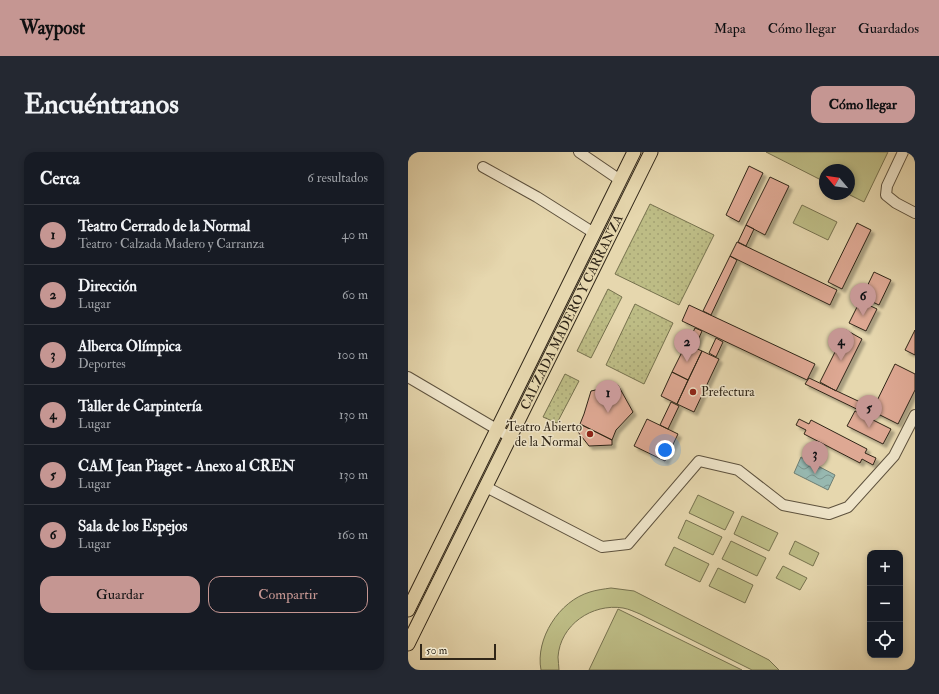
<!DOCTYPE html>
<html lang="es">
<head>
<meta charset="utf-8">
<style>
	:root { --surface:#171b24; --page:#242831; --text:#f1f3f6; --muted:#9ea1a6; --line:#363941; --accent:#c59692 }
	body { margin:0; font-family:"IM FELL Double Pica",serif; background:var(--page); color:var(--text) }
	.controls { position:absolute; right:12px; bottom:12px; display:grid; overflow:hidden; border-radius:8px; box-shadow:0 2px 6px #0003 }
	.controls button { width:36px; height:36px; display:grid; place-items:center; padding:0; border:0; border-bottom:1px solid var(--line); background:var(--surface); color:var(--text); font:20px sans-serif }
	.compass { position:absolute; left:411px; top:12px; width:36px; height:36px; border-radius:50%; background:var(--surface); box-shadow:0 2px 6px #0003; rotate:299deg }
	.scale { position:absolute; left:12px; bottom:10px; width:76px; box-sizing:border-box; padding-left:4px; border:2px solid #302618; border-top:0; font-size:11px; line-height:14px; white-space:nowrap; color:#302618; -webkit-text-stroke:3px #efe5ca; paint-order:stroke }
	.you { position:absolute; left:257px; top:298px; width:14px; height:14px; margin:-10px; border:3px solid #fff; border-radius:50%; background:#1a73e8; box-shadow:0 0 0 6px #1a73e833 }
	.badge { display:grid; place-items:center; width:26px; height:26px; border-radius:50%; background:var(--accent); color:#111; font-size:13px; font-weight:700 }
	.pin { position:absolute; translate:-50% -33px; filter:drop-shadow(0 1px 2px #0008) }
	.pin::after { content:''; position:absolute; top:21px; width:14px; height:12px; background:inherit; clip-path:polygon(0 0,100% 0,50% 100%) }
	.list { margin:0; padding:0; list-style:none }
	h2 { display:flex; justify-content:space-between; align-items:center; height:52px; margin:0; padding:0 16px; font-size:17px }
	h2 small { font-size:13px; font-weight:400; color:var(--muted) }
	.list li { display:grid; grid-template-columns:26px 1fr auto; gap:12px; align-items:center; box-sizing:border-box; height:60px; padding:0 16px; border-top:1px solid var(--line) }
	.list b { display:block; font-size:15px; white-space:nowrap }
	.list p { margin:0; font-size:13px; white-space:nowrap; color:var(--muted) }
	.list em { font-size:13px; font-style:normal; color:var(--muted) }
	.actions { display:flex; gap:8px; padding:12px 16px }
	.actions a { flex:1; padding:9px 0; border:1px solid var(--accent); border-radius:12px; text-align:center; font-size:14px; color:var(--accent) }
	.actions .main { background:var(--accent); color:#111 }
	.icon { flex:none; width:22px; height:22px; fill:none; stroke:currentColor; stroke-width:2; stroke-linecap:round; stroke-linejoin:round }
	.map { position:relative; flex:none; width:507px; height:518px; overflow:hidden; border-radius:12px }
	header { display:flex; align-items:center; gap:24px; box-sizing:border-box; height:56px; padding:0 20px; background:var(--accent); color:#111 }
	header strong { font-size:19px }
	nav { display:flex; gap:22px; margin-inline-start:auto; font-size:14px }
	.intro { display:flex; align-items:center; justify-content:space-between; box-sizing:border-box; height:96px; padding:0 24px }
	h1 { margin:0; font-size:28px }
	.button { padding:10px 18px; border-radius:12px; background:var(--accent); color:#111; font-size:14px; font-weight:700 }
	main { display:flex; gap:24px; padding:0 24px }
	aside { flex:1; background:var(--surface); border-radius:12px; box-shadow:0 2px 6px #0003 }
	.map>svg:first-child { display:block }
	.grass { fill:url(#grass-dots); stroke:#76714e }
	.pitch { fill:#bdbc85; stroke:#76714e }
	.water { fill:url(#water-waves); stroke:#6e7e73 }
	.building { fill:#dea893; stroke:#302618; filter:url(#shadow) }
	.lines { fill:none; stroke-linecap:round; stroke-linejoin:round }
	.minor-casing { stroke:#5e523e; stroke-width:12 }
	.major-casing { stroke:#302618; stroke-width:15 }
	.minor { stroke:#efe5ca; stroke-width:10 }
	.major { stroke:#e6d7ae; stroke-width:13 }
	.poi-dot { fill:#8f2418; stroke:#efe5ca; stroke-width:1.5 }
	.labels { text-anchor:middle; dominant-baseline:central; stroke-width:3; stroke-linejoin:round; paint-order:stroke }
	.street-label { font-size:13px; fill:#302618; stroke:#efe5ca }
	.poi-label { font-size:13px; fill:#302618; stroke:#efe5ca; text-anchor:start }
</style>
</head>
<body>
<header>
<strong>Waypost</strong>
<nav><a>Mapa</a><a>Cómo llegar</a><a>Guardados</a></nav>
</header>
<div class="intro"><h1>Encuéntranos</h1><a class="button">Cómo llegar</a></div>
<main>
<aside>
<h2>Cerca<small>6 resultados</small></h2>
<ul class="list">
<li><span class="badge">1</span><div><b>Teatro Cerrado de la Normal</b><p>Teatro · Calzada Madero y Carranza</p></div><em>40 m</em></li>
<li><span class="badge">2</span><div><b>Dirección</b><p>Lugar</p></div><em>60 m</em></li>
<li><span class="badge">3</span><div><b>Alberca Olímpica</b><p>Deportes</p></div><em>100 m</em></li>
<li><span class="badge">4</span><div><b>Taller de Carpintería</b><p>Lugar</p></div><em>130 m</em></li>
<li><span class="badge">5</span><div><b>CAM Jean Piaget - Anexo al CREN</b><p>Lugar</p></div><em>130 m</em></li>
<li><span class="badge">6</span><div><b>Sala de los Espejos</b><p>Lugar</p></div><em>160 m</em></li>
</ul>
<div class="actions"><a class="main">Guardar</a><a>Compartir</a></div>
</aside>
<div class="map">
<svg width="507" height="518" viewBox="0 0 507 518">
	<defs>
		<pattern id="grass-dots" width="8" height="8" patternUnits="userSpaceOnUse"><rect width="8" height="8" fill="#bdbc85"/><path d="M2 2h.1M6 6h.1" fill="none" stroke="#a3a172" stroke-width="1.8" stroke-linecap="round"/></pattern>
		<pattern id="water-waves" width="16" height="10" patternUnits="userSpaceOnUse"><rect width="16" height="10" fill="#97b8b0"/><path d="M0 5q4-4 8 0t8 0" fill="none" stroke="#7c958e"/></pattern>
		<filter id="shadow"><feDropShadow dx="3.5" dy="3.5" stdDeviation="1" flood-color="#0004"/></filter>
	</defs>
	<rect width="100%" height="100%" fill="#e6d7ae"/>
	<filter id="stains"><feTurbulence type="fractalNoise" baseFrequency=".005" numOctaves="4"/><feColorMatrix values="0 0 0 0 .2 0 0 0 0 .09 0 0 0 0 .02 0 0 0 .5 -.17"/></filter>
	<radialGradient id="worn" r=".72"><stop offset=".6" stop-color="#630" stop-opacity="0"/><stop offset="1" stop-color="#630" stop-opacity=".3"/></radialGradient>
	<path class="grass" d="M242,52L306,83L271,153L207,122Z
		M200,137L214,145L183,206L169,199Z
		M227,152L265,171L236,232L198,213Z
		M157,222L171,229L149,271L135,265Z"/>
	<path class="pitch" d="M358,0H480L456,50L440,42H441V18H417V30Z
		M394,53L429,70L420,88L385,71Z
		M290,343L326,360L317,378L281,361Z
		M334,364L370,381L361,399L326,382Z
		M278,368L314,385L305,403L270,386Z
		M323,389L358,406L349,424L314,407Z
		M387,389L411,401L405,414L381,402Z
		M266,395L301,412L292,430L257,413Z
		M375,414L399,426L392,438L368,426Z
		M310,416L345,433L337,451L301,434Z
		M203,436L226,439L361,508L371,518H344L232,462C227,460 221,457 215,456C184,451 152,473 150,505C150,509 151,514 151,518H133C127,487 151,449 182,440C188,438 196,437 203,436Z
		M210,457L334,518H181Z"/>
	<path class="water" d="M393,305L427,323L420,338L386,321Z"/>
	<path class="building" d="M341,14L355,21L331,70L318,63Z
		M362,25L381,34L357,83L338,73Z
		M449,71L463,78L434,137L420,130Z
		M338,73L346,77L338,94L330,90Z
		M329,90L429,138L422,153L322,104Z
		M322,104L329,108L303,163L295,159Z
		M466,120L483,128L471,153L454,145Z
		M452,149L469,157L458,179L441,171Z
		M281,153L407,212L399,228L274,169Z
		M287,176L294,179L287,195L280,191Z
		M438,178L454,187L428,239L412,230Z
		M507,178V203L497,198Z
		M308,186L315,190L308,205L301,201Z
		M278,192L294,199L280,228L264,220Z
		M294,199L311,207L286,260L269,252Z
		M487,212L507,222V238L490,272L464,259Z
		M264,220L280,228L269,252L253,244Z
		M401,226L465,256L461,263L397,232Z
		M210,233L225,260L208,278L204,288L172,272L176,262L183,239Z
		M263,250L271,254L260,277L252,273Z
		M447,259L483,277L475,292L439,274Z
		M239,267L270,282L257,309L226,294Z
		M391,267L401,272L403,268L459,297L457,301L468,306L465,313L454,307L452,311L396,282L398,278L388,273Z
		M172,272L204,288V293L181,294L167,276Z"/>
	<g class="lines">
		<defs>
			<path id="minor" d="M171,0L212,28
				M495,0L479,34L478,43L488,51L507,61
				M75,15L129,45L186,81
				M0,225L102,285
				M78,335L194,395L220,392L291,309L330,318L375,353L421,362L440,355L486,304L507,263"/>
			<g id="major">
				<path d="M0,458L226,0"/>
				<path id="s1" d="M0,492L243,0"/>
			</g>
		</defs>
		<use href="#minor" class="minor-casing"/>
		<use href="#major" class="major-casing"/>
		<use href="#minor" class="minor"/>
		<use href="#major" class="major"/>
	</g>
	<g class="poi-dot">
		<circle cx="285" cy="240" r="4"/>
		<circle cx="182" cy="282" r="4"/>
	</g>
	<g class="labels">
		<g class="street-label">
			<text stroke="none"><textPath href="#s1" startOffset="370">CALZADA MADERO Y CARRANZA</textPath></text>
		</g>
		<g class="poi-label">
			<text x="293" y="240">Prefectura</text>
			<text x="174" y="275" text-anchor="end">Teatro Abierto<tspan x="174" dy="15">de la Normal</tspan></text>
		</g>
	</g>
	<rect width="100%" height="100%" filter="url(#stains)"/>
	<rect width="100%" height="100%" fill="url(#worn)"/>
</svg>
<div class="controls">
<button>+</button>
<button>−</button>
<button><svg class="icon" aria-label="locate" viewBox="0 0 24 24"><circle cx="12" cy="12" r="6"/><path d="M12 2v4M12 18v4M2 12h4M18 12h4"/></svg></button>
</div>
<svg class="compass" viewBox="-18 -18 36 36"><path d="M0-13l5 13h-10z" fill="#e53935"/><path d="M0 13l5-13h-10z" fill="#9ea1a6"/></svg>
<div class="scale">50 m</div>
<div class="you"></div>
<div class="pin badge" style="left:200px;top:261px">1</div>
<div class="pin badge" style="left:279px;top:210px">2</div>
<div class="pin badge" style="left:407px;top:322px">3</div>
<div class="pin badge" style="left:433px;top:209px">4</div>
<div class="pin badge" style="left:461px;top:276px">5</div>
<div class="pin badge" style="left:455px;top:164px">6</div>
</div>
</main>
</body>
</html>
